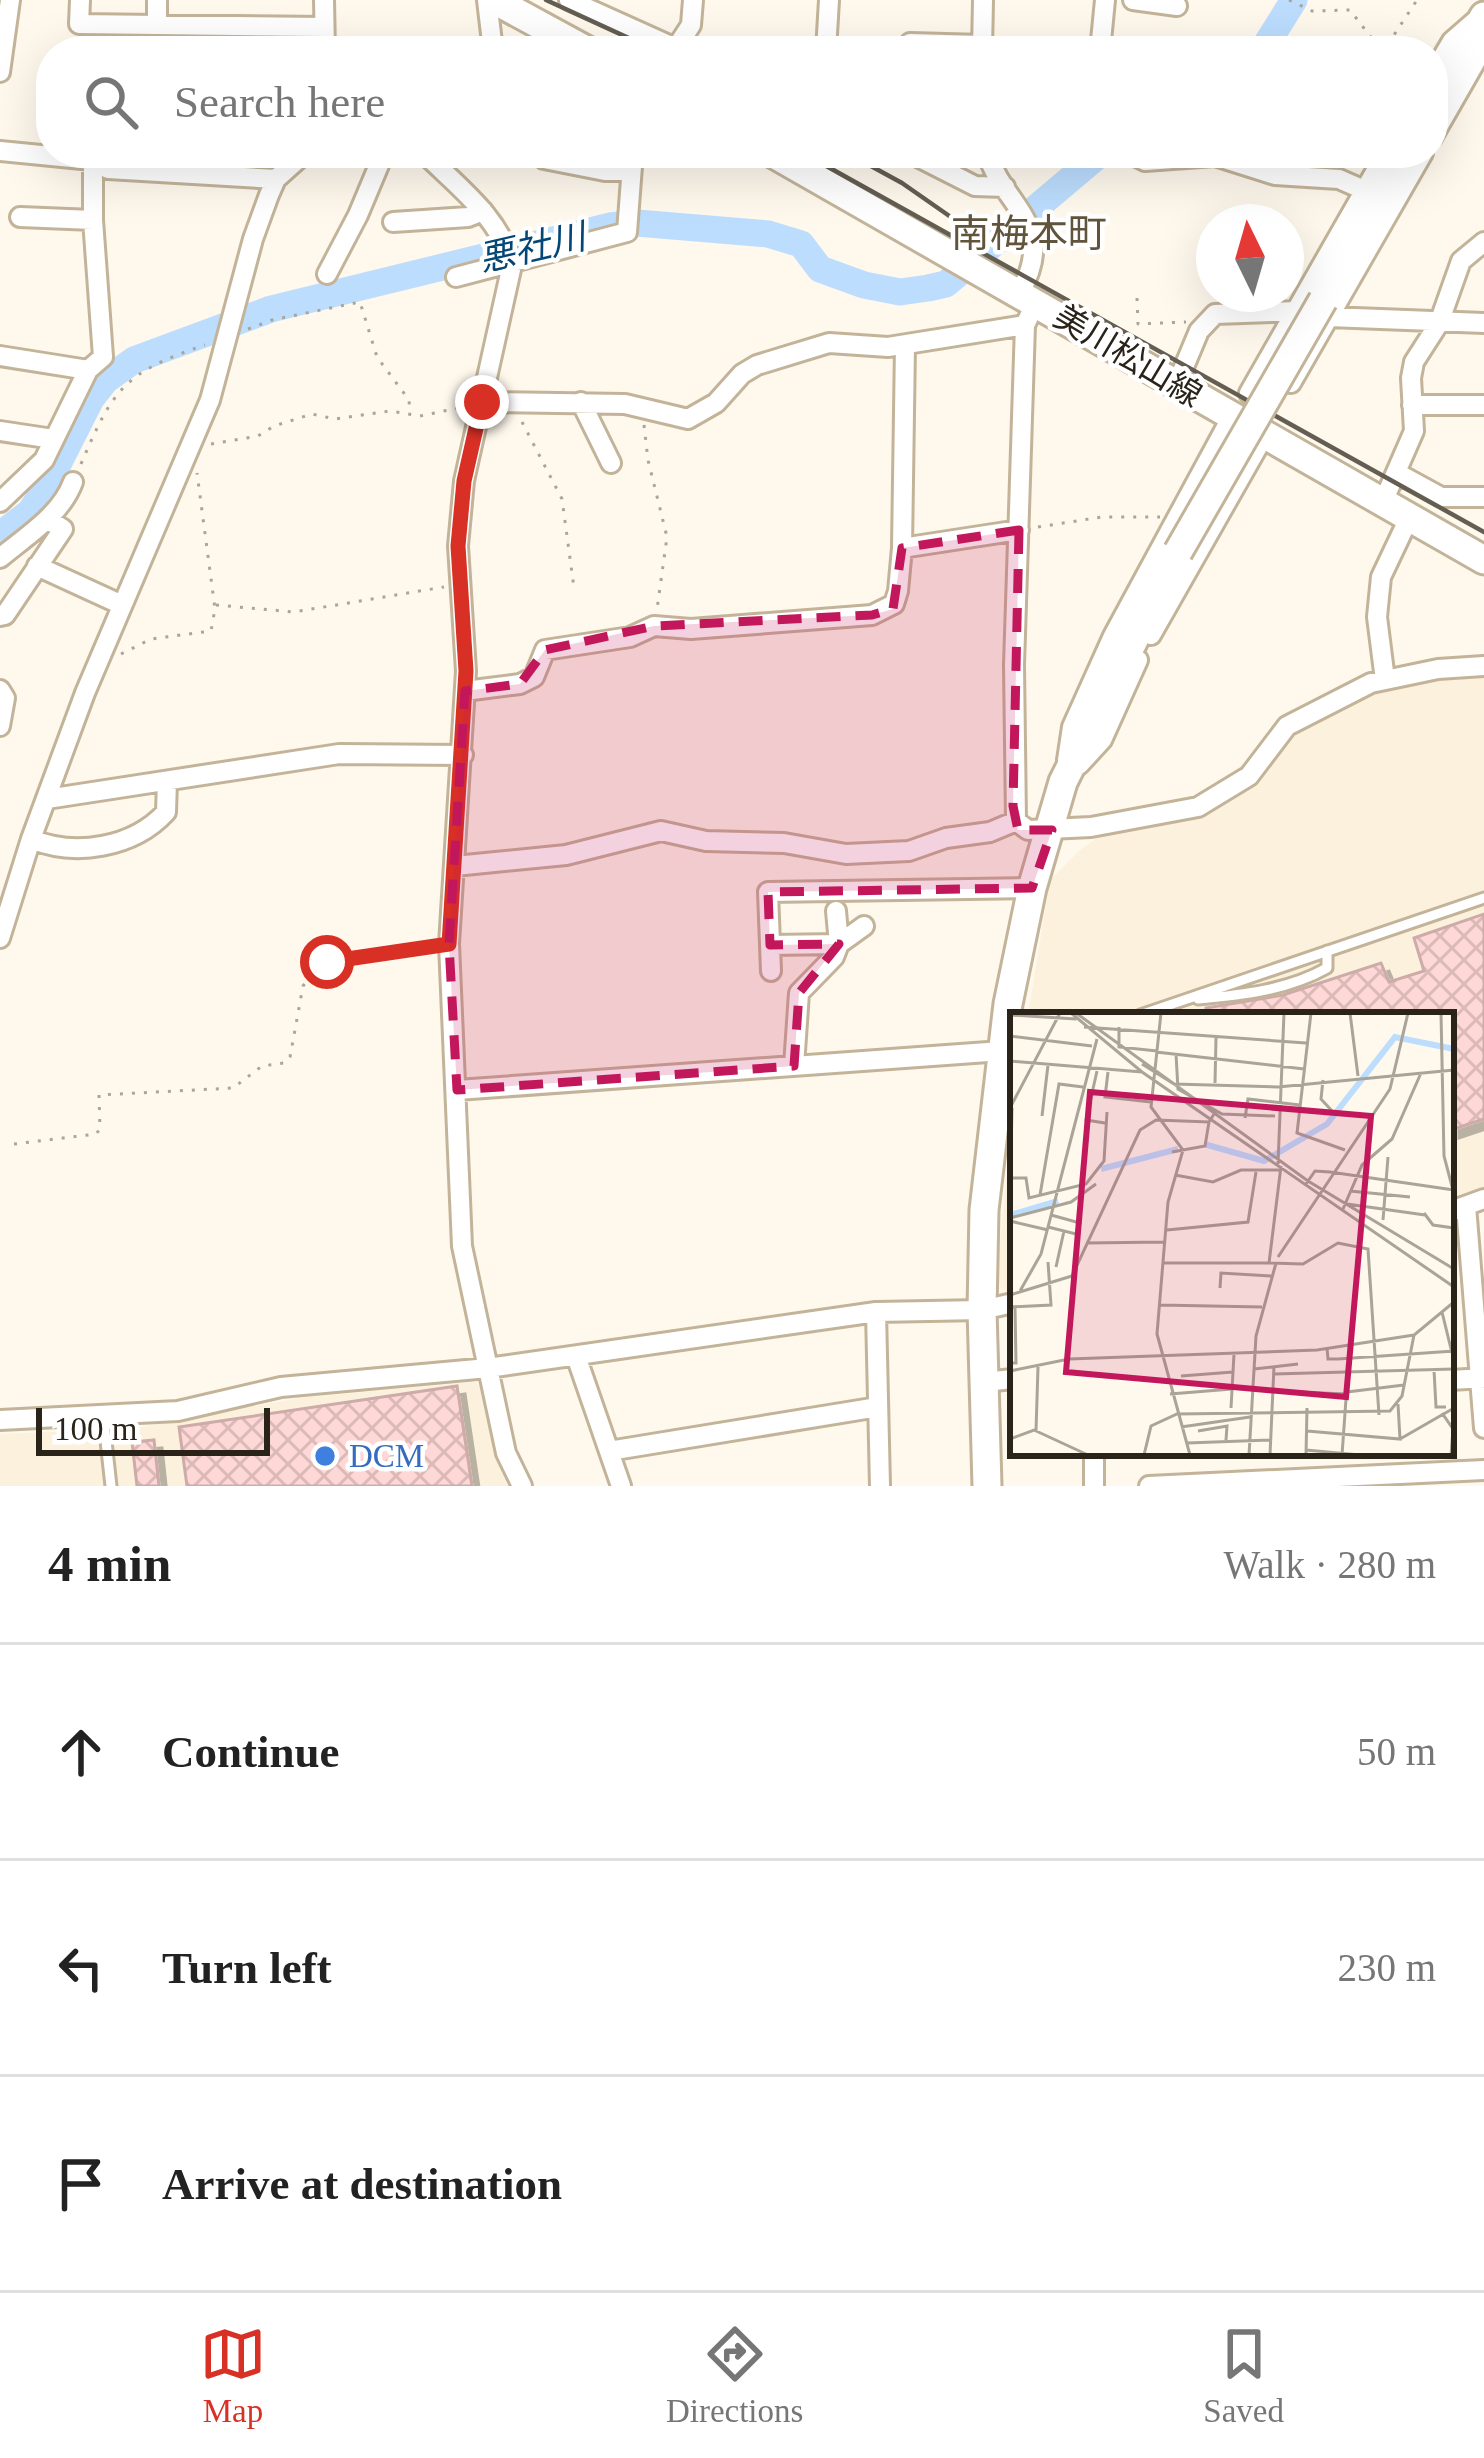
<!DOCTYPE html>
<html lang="en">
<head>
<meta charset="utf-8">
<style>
	:root { --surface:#fff; --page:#f2f2f2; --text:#222; --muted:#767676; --line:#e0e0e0; --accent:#d93025 }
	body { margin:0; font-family:"Times New Roman","Noto Sans JP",serif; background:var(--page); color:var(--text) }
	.compass { position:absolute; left:1196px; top:204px; width:108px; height:108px; border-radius:50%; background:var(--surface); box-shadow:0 12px 48px #0002; rotate:355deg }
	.scale { position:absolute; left:36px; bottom:30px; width:234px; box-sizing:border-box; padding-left:12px; border:6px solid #292319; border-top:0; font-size:33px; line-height:42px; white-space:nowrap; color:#292319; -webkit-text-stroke:9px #fff; paint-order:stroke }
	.stop { position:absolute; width:36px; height:36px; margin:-27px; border:9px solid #d93025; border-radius:50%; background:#fff }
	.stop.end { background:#d93025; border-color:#fff; box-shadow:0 3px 12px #0008 }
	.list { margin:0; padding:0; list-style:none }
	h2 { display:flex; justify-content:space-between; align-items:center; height:156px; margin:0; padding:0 48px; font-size:51px }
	h2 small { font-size:39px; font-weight:400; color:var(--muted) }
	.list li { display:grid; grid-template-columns:78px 1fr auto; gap:36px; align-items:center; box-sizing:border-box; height:216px; padding:0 48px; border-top:3px solid var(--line) }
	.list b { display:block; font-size:45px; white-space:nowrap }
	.list em { font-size:39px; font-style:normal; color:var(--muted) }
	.icon { flex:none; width:66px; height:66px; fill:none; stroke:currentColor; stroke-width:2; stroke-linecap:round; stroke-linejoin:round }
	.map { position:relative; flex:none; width:1484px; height:1486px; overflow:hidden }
	.search { position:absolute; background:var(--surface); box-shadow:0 12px 48px #0002; left:36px; right:36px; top:36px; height:132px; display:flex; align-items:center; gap:30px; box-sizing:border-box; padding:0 42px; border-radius:48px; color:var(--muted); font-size:45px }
	.sheet { height:804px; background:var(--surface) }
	nav { display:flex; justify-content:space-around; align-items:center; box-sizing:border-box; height:168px; border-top:3px solid var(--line); background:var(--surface); font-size:33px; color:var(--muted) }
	nav a { display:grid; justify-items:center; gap:6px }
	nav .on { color:var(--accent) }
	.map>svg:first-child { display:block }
	.built { fill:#fcf1dc }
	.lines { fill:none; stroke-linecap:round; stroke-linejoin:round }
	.river { stroke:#bcddfe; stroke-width:27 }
	.building { fill:url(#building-cross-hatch); stroke:#cdaba9; stroke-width:3; filter:url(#shadow) }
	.lane-casing { stroke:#c3b499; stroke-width:15 }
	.street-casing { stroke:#c3b499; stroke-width:24 }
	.secondary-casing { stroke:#c3b499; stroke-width:33 }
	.path { stroke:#aaa49a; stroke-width:3; stroke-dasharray:3 9; stroke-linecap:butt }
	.lane { stroke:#fff; stroke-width:9 }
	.street { stroke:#fff; stroke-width:18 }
	.secondary { stroke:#fff; stroke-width:27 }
	.rail { stroke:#635d52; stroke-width:4.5 }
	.secondary-bridge-casing { stroke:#c3b499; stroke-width:33; stroke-linecap:butt }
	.secondary-bridge { stroke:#fff; stroke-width:27 }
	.route { stroke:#d93025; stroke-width:15 }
	.marked { fill:#c2185b; fill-opacity:0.2; stroke:#c2185b; stroke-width:9; stroke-dasharray:24 15; stroke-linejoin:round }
	.shop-dot { fill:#3f7fe0; stroke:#fff; stroke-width:4.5 }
	.labels { text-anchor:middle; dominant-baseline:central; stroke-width:9; stroke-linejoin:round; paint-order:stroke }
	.street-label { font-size:33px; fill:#292319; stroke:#fff }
	.shop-label { font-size:33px; fill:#366cbe; stroke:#fff; text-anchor:start }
	.water-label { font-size:36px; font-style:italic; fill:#044777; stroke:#fff }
	.quarter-label { font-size:39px; fill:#61543c; stroke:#fff }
	.inset-river { fill:none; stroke:#bcddfe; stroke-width:6 }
	.inset-road { fill:none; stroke:#a9a398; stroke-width:3 }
	.view { fill:#c2185b; fill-opacity:0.15; stroke:#c2185b; stroke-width:6 }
	.inset-edge { fill:none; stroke:#292319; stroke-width:6 }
</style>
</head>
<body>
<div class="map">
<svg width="1484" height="1486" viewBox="0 0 1484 1486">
	<defs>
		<pattern id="building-cross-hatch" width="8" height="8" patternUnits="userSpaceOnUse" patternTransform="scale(3)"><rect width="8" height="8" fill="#fed8d6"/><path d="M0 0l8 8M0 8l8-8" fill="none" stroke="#dab9b7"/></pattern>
		<filter id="shadow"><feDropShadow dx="8" dy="8" stdDeviation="0" flood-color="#0004"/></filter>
	</defs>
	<rect width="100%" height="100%" fill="#fef8ed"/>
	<path class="built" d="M1484,673V1189L1451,1200V1015H1028L1050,880L1080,850L1101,835L1208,814L1233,800L1292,737L1350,703L1390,687Z
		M1013,1118V1292L1001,1289L996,1279Z
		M474,1382L484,1388L500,1469L508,1486H0V1434L131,1429L300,1398Z"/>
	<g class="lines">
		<path class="river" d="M1262,51L1294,0
			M0,535L30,512L46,488L91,399L106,380L134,360L271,309L610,226L637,223L768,234L801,244L820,269L864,285L900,292L928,288L946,284L1101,153"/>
	</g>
	<path class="building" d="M1484,914V1119L1451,1130V1015H1206V1008L1283,995L1381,963L1389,982L1424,971L1414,938Z
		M457,1386L472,1486H187L179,1427Z
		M154,1440L159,1486H137L132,1442Z"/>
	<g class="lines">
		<defs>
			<path id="lane" d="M1198,999C1242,995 1288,990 1327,968V951
				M1140,1015L1484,898
				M103,1414L111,1486"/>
			<path id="street" d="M80,0L79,24L324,27
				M324,0L325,51
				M487,0L493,51
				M569,0L682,51
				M1133,0L1177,6
				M157,25V0
				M676,48L691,25L693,0
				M734,51H753
				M826,51L829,0
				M908,51L910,43L982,45
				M982,51L983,0
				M1100,51L1105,0
				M0,72L10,0
				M1433,73L1452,41L1475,21
				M1433,136L1480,54L1484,30
				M0,151L92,160
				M424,153C458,187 500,217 512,265L464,481L458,546L466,671L449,944L462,1246L506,1453L522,1486
				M910,153L975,186L1005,187
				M987,153C1004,207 1058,225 1020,292
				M1129,153L1145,161L1215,156L1275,175L1339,179L1364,190
				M544,159L605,171H631
				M108,169L276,179
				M20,217L93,220
				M393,222L468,217L483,211
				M327,274L358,215L384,153
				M456,277L627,232L633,153
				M1036,302L1025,325L1014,665L1016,821L1028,830L1091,827L1198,807L1249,776L1287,726L1371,683L1438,669L1484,666
				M0,356L88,370
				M1291,383L1423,153
				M1176,386L1199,331L1215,314L1296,311L1329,317L1484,323
				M1249,393L1386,153
				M482,402L625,404L688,419L716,403L742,374L757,365L829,343L888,347L1025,325
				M581,402L611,463
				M1412,405H1484
				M0,431L53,439
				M1397,473L1441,497H1484
				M0,502L44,460L88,370L103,357L93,220V153
				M1383,502L1414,431L1411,378L1414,362L1439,323L1461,261L1484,242
				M902,548L1019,530
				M0,558C26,536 61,515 73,482
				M37,566L122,605
				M0,616L5,615L63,529L47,519
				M1151,635L1264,436
				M1385,680L1377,617L1381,577L1409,518
				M0,690L5,698L0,726
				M465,691L520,684L534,677L545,650L630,637L654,626L691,629L872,615L894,604L898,591L902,548L905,345
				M1067,760L1072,727L1113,636L1231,418
				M1079,765L1102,740L1138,660
				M47,799L339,754L463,755
				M31,839C75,857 133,848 166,812L167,781
				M455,866L566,855L661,831L706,841L784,843L846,854L909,851L946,838L990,832L1016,821
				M0,938L31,839L85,693L210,400L253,239L269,195L276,179L305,153
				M770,945L839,944L836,911
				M771,971L768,892L1032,888
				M794,1066L799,993L834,957L839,944L864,926
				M457,1090L1002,1051
				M1466,1206L1484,1428
				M1451,1211L1484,1199
				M876,1312L880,1486
				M576,1356L621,1486
				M1451,1380L1484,1378
				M984,1382L1013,1379
				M0,1420L178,1411L281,1387L488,1368L876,1312L982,1310L1013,1303
				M609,1451L878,1407
				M1094,1453V1486
				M1149,1486L1484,1470"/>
			<path id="secondary" d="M494,0L588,51
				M1433,106L1484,16
				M772,153L1484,560
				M1323,300L1406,153
				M987,1486L982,1310L984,1210L1008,1004L1032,888L1063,782L1178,552"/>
		</defs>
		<use href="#lane" class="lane-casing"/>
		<use href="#street" class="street-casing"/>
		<use href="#secondary" class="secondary-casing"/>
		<path class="path" d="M1289,0L1312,11L1350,10L1373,40L1384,44
			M1377,51L1392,38L1417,0
			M1137,298L1138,324L1186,322
			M248,329L272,320L360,302L377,357L409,400L410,413
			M522,422L562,499L574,588
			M644,425L648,460L667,537L657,609
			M211,444L258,436L274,426L312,414L335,419L390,411L420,416L463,407
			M81,464C113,389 124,372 205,345
			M1038,527L1102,517H1160
			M216,605L294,612L444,587
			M121,654L151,639L211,631L215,609L197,473
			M14,1144L96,1134L100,1129L99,1095L233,1088L262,1066L284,1063L290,1057L303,986L319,965L433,946"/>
		<use href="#lane" class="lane"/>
		<use href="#street" class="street"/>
		<use href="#secondary" class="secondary"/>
		<path class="rail" d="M546,0L657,51
			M803,153L1484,532
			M847,153L902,183L968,229"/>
		<defs>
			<path id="secondary-bridge" d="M1178,552L1323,300"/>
		</defs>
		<use href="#secondary-bridge" class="secondary-bridge-casing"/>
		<use href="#secondary-bridge" class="secondary-bridge"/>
	</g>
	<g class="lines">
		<path class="route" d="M327,962L449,944L466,671L458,546L464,481L482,402"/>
	</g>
	<path class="marked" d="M1019,530L1013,806L1018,830H1052L1032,888L768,892L770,945L839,944L799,993L794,1066L457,1090L449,944L465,691L520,684L545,650L654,626L872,615L893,609L902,548Z"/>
	<circle class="shop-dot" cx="325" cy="1456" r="12"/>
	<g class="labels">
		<g class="street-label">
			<text transform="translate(1128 356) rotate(31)">美川松山線</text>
		</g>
		<g class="shop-label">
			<text x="349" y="1456">DCM</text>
		</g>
		<g class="water-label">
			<text transform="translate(532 248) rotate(-13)">悪社川</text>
		</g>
		<g class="quarter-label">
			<text x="1029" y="233">南梅本町</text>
		</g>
	</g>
	<g transform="translate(1010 1012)">
		<rect width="444" height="444" fill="#fef8ed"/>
		<path class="inset-river" d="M194,132L254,149L317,112L385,25L444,37M91,157L168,137M0,203L48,189"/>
		<path class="inset-road" d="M61,1L132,60L444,275M66,1L298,169L444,257M151,1L141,95L173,138L158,190L147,322L180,443M301,1L287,121L335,138M340,1L348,64M431,1L434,144L444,182M0,3L66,7M74,15L296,31M109,15V35L147,39M0,24L82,34M146,40L294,57M166,42L168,77L212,102L265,104M0,49L132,60M132,52L164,72L268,75L444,58M87,59L76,108L95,111M98,60L95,85L141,90M313,68L311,87L323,100M205,71L206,26M0,96L50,1M32,104L38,53M235,106L238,87L290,93M162,140L195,134L199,110M268,152L274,1M271,154L259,251L293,252L328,231L358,237L369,403M165,163L203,170L231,158H269M3,166H16L19,186L76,172L94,149L97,100M296,172L305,159L320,160L444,178M340,179L400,185M30,183L49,72L73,75M0,191L2,96M337,192L415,203M333,197L352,153L382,127L411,61M414,201L423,213L444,216M0,206L61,190L86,172M373,208L378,145M0,209L38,218M38,215L66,222L70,211L41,203M157,218L238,210L246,160M76,231L155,230M268,245L380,77L398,1M152,251H259M46,255L54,219M210,276L211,261L261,264M10,279L31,242L87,27M0,283L62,264L130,118L146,108L199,110L206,99M149,293L252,295M0,295L41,293L38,250M432,300L442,341M317,336L318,347H328L444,339M0,351H6L5,295M244,357L288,352M424,358L426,395H436M0,359L59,347L307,338L404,323M264,362L444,357M171,364L223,360M262,379L337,382M337,380L394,373M160,382L222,377M221,396L224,342M432,401L443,417L441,443M171,415L240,405M26,419L28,355M188,419L217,414L216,428M297,419L390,427L388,392M0,427L24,418L78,443M390,427L444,396M177,431L260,428M296,438L350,443M134,443L141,414L167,402L380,399L392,384L404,323L444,290M239,443L246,324L266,251M260,443L264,354M296,443L297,396M332,443L338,359"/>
		<path class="view" d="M80,80L361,104L336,385L56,360Z"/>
		<rect width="444" height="444" class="inset-edge"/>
	</g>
</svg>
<svg class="compass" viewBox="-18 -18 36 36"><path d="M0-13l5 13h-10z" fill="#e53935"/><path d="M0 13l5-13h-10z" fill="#767676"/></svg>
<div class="scale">100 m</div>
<div class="stop" style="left:327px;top:962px"></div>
<div class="stop end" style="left:482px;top:402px"></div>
<div class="search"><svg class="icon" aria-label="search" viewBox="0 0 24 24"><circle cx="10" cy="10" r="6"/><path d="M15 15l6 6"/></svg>Search here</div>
</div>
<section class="sheet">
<h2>4 min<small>Walk · 280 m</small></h2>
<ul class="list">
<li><svg class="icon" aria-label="ahead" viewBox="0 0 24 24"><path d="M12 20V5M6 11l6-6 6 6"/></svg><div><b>Continue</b></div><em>50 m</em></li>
<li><svg class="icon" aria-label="left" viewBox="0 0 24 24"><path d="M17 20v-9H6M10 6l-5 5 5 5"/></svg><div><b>Turn left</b></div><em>230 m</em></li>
<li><svg class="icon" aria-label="arrive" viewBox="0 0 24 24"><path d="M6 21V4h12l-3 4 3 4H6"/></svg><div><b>Arrive at destination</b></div></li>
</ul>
</section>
<nav>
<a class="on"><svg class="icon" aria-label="map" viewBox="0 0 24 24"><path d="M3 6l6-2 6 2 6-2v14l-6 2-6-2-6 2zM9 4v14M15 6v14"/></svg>Map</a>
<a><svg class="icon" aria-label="directions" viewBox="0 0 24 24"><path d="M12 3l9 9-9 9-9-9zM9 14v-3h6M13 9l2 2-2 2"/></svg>Directions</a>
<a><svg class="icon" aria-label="saved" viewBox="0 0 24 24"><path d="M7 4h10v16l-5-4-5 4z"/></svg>Saved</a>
</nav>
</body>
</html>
